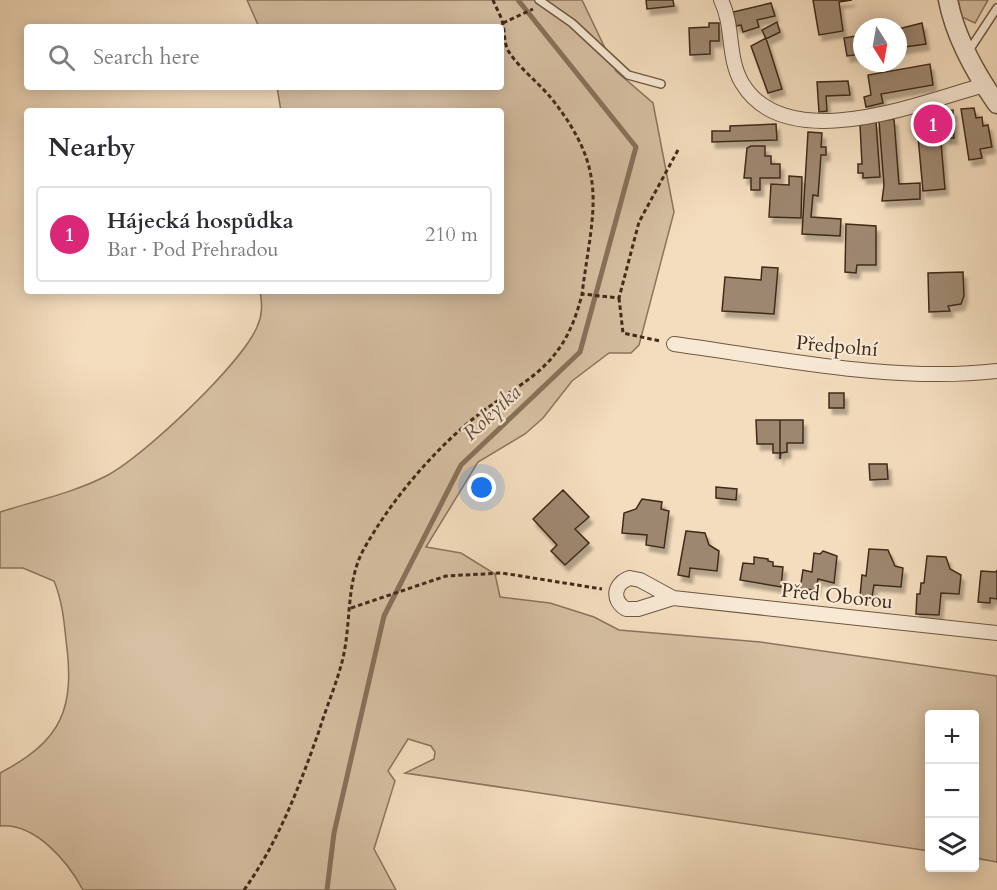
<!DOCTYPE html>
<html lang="en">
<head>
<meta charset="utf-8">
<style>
	:root { --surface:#fff; --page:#f7f7f7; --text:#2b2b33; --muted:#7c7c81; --line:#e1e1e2; --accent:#db2777 }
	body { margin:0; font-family:Cardo,serif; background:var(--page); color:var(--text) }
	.controls { position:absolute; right:18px; bottom:18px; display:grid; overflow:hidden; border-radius:6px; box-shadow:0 3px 15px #0003 }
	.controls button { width:54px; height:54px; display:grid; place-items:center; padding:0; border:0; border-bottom:2px solid var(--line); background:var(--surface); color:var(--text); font:30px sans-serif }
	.compass { position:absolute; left:853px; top:18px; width:54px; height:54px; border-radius:50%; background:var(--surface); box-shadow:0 3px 15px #0003; rotate:169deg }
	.you { position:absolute; left:482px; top:488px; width:21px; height:21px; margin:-15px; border:4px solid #fff; border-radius:50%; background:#1a73e8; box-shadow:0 0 0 9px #1a73e833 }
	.badge { display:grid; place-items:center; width:39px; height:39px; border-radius:50%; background:var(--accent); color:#fff; font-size:20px; font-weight:700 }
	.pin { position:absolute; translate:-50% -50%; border:3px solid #fff; box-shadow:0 2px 6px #0006 }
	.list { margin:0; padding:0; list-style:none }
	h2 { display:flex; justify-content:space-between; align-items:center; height:78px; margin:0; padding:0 24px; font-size:26px }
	h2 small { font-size:20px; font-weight:400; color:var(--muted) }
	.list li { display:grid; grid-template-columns:39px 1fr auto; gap:18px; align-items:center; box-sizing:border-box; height:96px; margin:0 12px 12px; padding:0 12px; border:2px solid var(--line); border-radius:6px }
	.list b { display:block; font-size:22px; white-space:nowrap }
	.list p { margin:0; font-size:20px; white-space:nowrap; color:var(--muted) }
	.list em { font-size:20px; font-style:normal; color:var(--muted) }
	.icon { flex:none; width:33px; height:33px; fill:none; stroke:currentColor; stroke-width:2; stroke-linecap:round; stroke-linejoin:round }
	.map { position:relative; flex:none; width:997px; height:890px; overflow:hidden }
	.search { position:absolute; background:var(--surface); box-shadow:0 3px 15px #0003; left:24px; top:24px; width:480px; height:66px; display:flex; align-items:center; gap:15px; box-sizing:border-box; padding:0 21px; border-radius:6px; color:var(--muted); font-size:22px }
	.panel { position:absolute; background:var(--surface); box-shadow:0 3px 15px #0003; left:24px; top:108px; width:480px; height:186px; border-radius:6px }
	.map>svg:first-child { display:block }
	.green { fill:#d6bfa2; stroke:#8c745e; stroke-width:1.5 }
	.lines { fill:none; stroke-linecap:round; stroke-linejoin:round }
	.stream { stroke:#88715a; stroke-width:5 }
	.building { fill:#9e876f; stroke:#412a19; stroke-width:1.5; filter:url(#shadow) }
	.service-casing { stroke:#6e5742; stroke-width:10 }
	.minor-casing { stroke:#6e5742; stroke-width:16 }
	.tertiary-casing { stroke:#6e5742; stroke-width:21 }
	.path { stroke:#412a19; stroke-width:3; stroke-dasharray:4.5 3; stroke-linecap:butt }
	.service { stroke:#f8e9d5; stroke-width:7 }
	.minor { stroke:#f8e9d5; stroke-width:14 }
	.tertiary { stroke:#f8e9d5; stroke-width:18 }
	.labels { text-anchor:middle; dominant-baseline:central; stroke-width:4.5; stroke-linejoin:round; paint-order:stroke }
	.street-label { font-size:20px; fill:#412a19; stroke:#f8e9d5 }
	.water-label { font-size:21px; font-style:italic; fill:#644d3a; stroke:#f8e9d5 }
</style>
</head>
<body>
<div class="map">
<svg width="997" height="890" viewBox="0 0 997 890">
	<defs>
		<filter id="shadow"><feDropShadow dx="3.5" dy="6" stdDeviation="1.5" flood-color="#0004"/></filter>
	</defs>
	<rect width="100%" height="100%" fill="#f4ddbe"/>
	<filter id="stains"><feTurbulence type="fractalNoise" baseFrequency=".00333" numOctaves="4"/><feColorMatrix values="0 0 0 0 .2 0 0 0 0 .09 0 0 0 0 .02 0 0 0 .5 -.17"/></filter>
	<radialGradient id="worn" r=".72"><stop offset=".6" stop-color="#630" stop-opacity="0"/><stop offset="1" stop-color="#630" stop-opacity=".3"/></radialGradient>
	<path class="green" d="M247,0H582L616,71L653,103L674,212L639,345L631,353H609L572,381L543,418L525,434L478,462L426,547L461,553L495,574L500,597L550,603L594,617L619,630L760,642L997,676V862L975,858L974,714H930L929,851L405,773L434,759L435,752L431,746L408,739L388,771L395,781L374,849L396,890H83C68,862 36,823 0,826V773C63,740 75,708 66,640C64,620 62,600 54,581L23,568H0V512C35,501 76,492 108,475C145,455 241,364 257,327C263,314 262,304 260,291H501V111H281L277,87H501V27H259Z
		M958,0H988L975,23L962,17Z"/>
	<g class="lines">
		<path class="stream" d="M327,890L334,833L384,616L461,465L580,352L636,147L518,0"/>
	</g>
	<path class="building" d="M646,0H673L674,6L647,9Z
		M813,0H852L839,2L843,31L819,35Z
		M771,3L775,16L757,20L759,27L743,32L741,25L736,26L733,12Z
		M777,22L780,32L766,39L762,30Z
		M709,23H719V41H710V54L690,55L689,28L709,27Z
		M922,23L926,44L898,48V29Z
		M862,35V54L847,56L844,38Z
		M766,38L782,89L768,93L751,46Z
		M930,64L933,85L881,94L883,103L866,107L864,97L871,95L868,75Z
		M848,81L850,95L826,96L827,111L819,112L817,82Z
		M974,108L976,118L982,117L983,126L988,125L992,147L980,149L982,158L969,160L961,109Z
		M953,110L954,138H945L944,130L940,131L945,189L923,191L916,115Z
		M894,119L899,184L920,183V199L882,201L884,185L879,121Z
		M876,122L880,177L863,178V173H858V164H862L860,125Z
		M776,124L777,140L712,142V131H730V126Z
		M808,132L822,133L821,147H826V155H821L818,196L813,195L811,217L841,219L840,236L802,234Z
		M751,146H765V156H771V164H780V178H760V190H751V178H744L747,148Z
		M789,176L802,177L801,218L769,217L771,184L789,185Z
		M846,224L876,226V265H857L856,273L845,272Z
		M762,267L778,268L774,314L722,311L725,277L761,280Z
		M963,272L964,296L961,304L948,306L950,311L929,312L928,273Z
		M829,393H844V408H829Z
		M756,420H780V459V453H773V444H757Z
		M780,420H803V443H787V452L781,453L780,459Z
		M869,464H887L888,479L870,480Z
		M716,487L737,489L736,500L716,498Z
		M563,490L589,517L575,529L589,543L565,565L551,551L557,545L533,519Z
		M642,499L662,502L661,509L669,511L664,548L646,545L647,535L622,533L624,513L636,509Z
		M686,531L705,533L709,545L719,551L717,571L690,568L689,577L678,575Z
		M869,549L888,550L895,566L903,568L901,587L874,585L872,597L860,596L862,575L866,576Z
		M823,551L837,556L834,583L818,579L816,590L800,589L803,570L812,572L814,553L820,554Z
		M927,556L946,557L950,569L961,575L959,594L941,593L939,615L916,614L917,594H920L921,583H924Z
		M754,557L768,559V561L773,562V566L783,567L781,587L740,580L743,563L754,564Z
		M997,570V599L990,598V603L978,602L981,571L996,572Z"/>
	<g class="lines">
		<defs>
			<path id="service" d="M539,0L572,23L628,75L661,84
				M968,52L997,8"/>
			<path id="minor" d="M721,0C734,26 727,58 742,83C786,157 920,103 984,85
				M674,344C777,358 894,383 997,371
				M630,578L640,580L673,598L638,609H626C611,600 614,583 630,578Z
				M673,598L997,633"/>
			<path id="tertiary" d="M948,0C955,36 976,74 997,104"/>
		</defs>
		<use href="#service" class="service-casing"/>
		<use href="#minor" class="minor-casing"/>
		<use href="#tertiary" class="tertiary-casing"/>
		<path class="path" d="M493,0C496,8 502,17 503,25C505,33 504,45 509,52C520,69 539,83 552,99C610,173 593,208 582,294
			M503,23L533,9
			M619,298L623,333L660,341
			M351,608L446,576L502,573L602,589
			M244,890C279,841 299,787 319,731C326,708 336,685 342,662C352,624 345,581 365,547C390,503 425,461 462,428C518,379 562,377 582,294L619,298L639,222L678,150"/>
		<use href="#service" class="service"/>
		<use href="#minor" class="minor"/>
		<use href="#tertiary" class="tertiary"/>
	</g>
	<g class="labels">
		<g class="street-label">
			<text transform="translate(837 346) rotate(5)">Předpolní</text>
			<text transform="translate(837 596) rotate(6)">Před Oborou</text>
		</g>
		<g class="water-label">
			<text transform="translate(492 413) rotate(-43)">Rokytka</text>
		</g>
	</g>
	<rect width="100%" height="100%" filter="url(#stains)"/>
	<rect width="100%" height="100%" fill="url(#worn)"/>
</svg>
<div class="controls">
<button>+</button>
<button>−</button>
<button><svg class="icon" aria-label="layers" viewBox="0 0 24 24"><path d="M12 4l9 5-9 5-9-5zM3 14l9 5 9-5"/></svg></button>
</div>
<svg class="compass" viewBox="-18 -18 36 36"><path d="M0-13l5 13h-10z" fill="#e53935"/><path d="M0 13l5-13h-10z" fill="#7c7c81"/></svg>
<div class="you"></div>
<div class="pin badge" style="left:933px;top:124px">1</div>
<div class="search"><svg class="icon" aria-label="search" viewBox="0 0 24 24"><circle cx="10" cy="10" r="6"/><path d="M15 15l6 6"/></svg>Search here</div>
<section class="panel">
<h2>Nearby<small></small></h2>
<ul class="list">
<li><span class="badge">1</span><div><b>Hájecká hospůdka</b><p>Bar · Pod Přehradou</p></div><em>210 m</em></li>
</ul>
</section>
</div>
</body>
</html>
